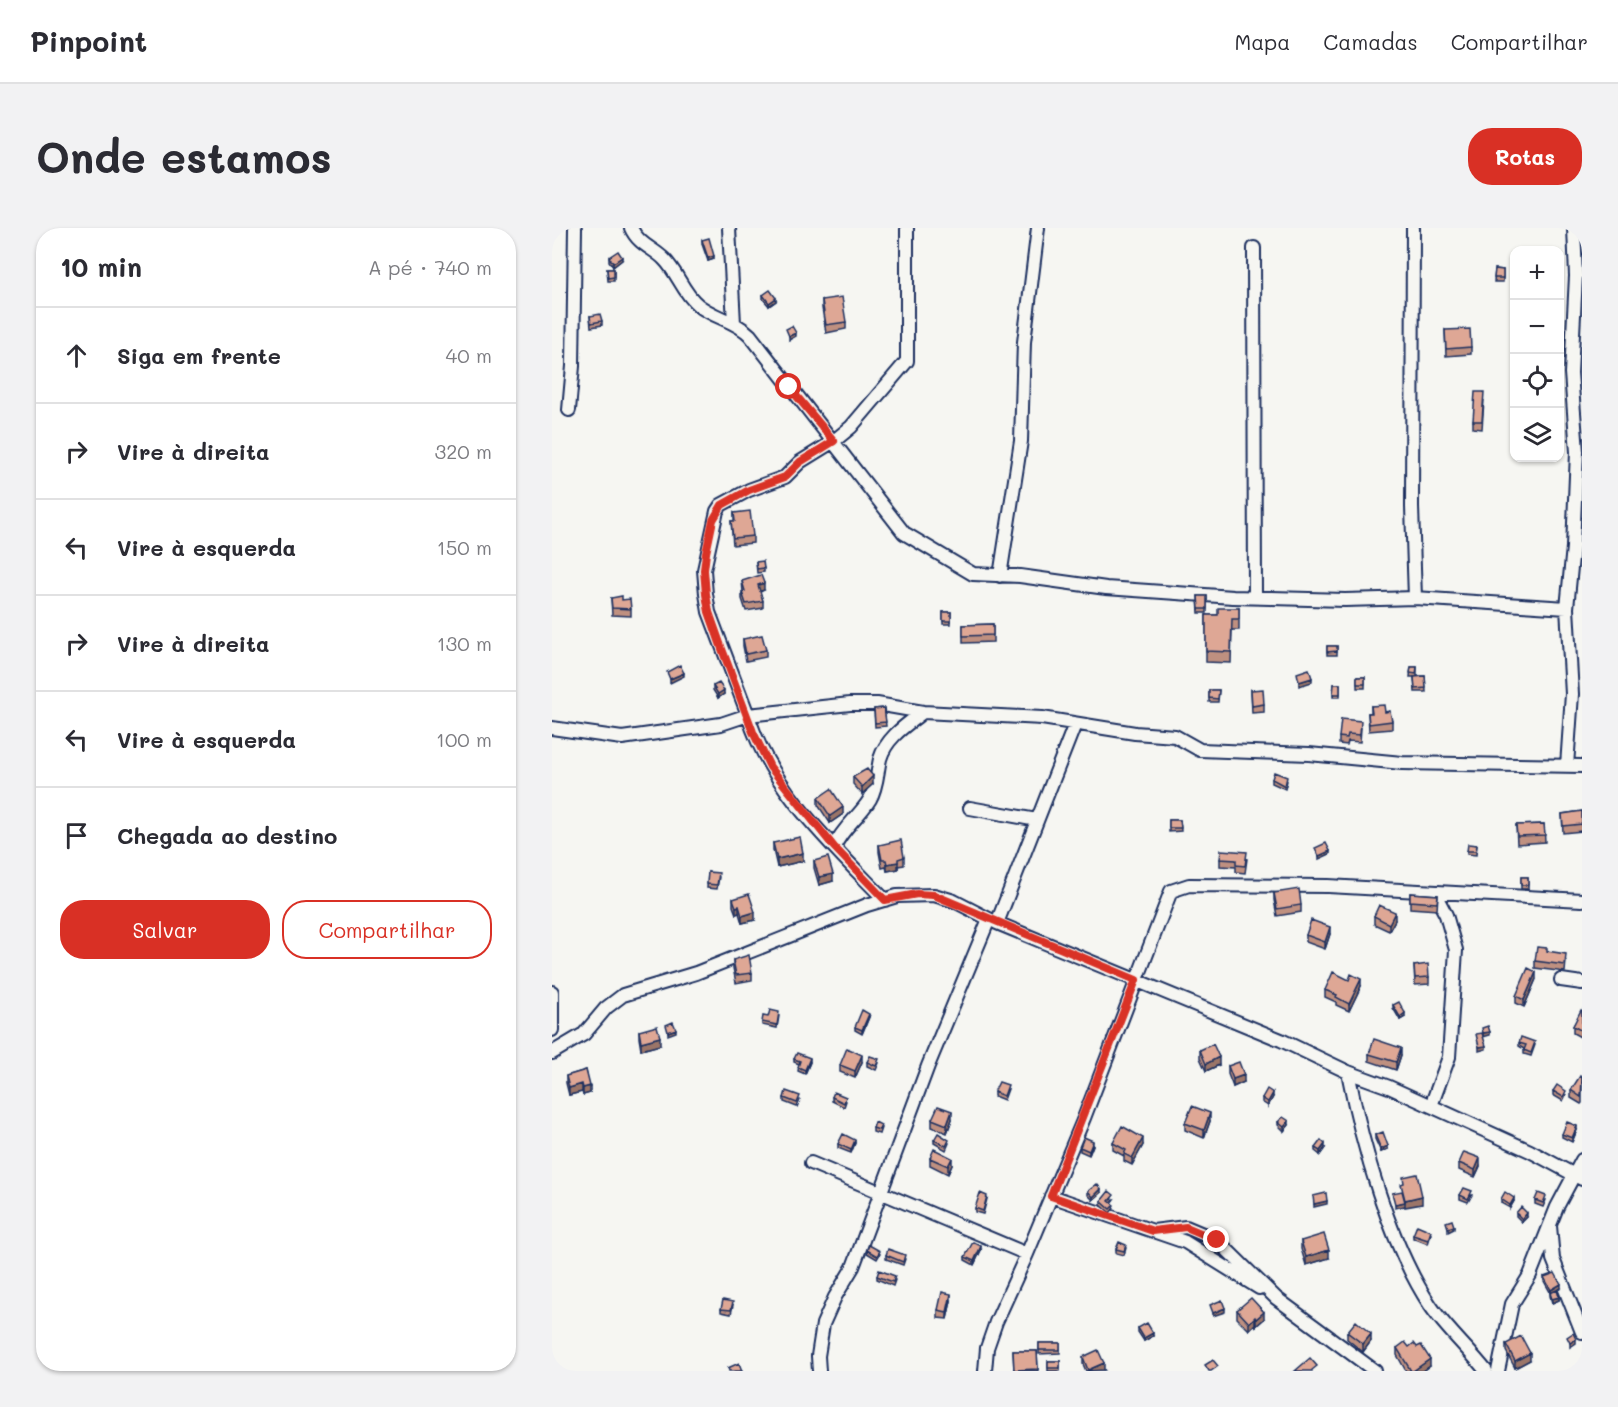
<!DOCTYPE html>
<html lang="pt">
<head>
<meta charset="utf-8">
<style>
	:root { --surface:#fff; --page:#f2f2f3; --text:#2b2b33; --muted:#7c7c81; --line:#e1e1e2; --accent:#d93025 }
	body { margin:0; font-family:Mali,sans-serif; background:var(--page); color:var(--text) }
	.controls { position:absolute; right:18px; top:18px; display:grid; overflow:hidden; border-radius:12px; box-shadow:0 2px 4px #0004 }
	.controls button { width:54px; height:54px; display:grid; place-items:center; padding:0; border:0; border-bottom:2px solid var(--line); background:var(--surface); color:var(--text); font:30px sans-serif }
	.stop { position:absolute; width:18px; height:18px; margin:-14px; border:4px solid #d93025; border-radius:50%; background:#fff }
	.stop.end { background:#d93025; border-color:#fff; box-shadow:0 2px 6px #0008 }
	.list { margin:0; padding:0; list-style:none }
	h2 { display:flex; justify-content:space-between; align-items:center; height:78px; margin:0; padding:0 24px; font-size:26px }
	h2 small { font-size:20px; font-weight:400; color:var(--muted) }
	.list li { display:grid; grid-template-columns:39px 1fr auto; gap:18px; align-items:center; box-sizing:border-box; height:96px; padding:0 24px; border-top:2px solid var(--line) }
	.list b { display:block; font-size:22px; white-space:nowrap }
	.list em { font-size:20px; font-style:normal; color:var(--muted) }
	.actions { display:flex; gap:12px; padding:18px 24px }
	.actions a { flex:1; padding:14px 0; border:2px solid var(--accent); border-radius:24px; text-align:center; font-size:21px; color:var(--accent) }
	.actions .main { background:var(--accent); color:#fff }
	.icon { flex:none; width:33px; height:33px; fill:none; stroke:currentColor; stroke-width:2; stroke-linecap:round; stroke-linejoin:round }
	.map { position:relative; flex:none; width:1030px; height:1143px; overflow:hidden; border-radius:24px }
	header { display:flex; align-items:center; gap:36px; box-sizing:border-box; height:84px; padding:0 30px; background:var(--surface); border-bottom:2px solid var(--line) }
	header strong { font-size:28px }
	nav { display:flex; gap:33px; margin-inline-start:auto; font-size:21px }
	.intro { display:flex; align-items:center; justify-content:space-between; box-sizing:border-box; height:144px; padding:0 36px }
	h1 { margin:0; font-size:42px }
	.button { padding:15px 27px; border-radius:24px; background:var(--accent); color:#fff; font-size:21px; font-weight:700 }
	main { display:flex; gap:36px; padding:0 36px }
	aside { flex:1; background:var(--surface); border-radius:24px; box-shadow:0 2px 4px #0004 }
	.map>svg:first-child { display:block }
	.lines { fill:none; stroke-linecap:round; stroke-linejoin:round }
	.minor-casing { stroke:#1b2f5e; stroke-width:16 }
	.minor { stroke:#f6f6f2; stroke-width:12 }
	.wall { fill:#bf9080; stroke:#1b2f5e; stroke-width:1.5 }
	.shaded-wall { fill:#9b7568; stroke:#1b2f5e; stroke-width:1.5 }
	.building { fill:#dea795; stroke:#1b2f5e; stroke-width:1.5 }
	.route { stroke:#d93025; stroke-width:8 }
</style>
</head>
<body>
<header>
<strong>Pinpoint</strong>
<nav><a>Mapa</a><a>Camadas</a><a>Compartilhar</a></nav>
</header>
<div class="intro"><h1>Onde estamos</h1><a class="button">Rotas</a></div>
<main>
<aside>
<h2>10 min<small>A pé · 740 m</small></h2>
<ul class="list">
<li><svg class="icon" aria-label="ahead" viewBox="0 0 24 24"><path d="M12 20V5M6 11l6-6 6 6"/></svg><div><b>Siga em frente</b></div><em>40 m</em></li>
<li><svg class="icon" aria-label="right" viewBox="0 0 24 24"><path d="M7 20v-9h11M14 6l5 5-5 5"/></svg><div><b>Vire à direita</b></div><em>320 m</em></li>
<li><svg class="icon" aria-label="left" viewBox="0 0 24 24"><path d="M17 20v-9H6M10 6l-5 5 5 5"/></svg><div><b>Vire à esquerda</b></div><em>150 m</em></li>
<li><svg class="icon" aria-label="right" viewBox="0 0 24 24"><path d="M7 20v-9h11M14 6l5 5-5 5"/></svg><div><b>Vire à direita</b></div><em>130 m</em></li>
<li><svg class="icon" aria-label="left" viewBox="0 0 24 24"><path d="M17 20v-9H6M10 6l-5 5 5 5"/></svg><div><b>Vire à esquerda</b></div><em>100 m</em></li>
<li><svg class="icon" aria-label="arrive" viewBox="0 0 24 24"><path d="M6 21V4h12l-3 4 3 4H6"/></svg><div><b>Chegada ao destino</b></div></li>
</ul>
<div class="actions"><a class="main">Salvar</a><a>Compartilhar</a></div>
</aside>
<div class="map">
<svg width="1030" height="1143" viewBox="0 0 1030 1143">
	<rect width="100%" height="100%" fill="#f6f6f2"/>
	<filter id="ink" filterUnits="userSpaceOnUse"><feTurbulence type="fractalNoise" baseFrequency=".0167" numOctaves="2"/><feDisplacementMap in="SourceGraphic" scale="12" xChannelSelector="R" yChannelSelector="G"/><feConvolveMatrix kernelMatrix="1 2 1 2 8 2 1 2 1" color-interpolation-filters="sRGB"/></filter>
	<g filter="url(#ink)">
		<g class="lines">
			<defs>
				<path id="minor" d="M79,0C86,16 101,20 112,31C126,45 131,65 146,77C162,90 183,92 198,107L352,305L421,346L468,348L554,360L681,369L793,372L863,370L1015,380
					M177,0L182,95
					M355,0V133L299,199L282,213L248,234L233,249L197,262L169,277L165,283L152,342L154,366L157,384L196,487L298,476H325L371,484L490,490L583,505L623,508L648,522L757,526L850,535L1030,538
					M861,0L860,279L863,370
					M702,20L703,369
					M17,182L21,138L23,0
					M448,348L469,213L472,114L486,0
					M0,500L70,510L169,496L196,487C218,561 281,618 333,672
					M1015,538L1020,466L1015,380L1021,319L1025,224L1019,145L1024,48L1022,0
					M418,580L485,592
					M282,619C291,599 307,589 318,571C325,559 325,545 328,531C334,510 354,497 371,484
					M445,695L523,496
					M1009,752L1030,755
					M0,764V802
					M0,825L32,806L54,780L71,767L144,745L315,677L345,668L382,667L402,673L445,695L729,812L796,844L837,859L978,923L1030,951
					M796,844C810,917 837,1015 878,1077C894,1101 916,1120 934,1143
					M879,878L897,829L904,722L894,687L882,664
					M259,935L475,1026
					M499,968L633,1014L707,1060
					M998,998L1001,1031L1030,1104
					M601,1003L634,999L665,1012L724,1070L823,1143
					M267,1143L266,1128L271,1096L283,1069L301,1039L376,838L437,691
					M433,1143L435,1120L444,1094L475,1026L532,890L619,663L637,657L776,658L1030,672
					M946,1143L960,1076L978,1047L1005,979L1030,932"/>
			</defs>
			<use href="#minor" class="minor-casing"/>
			<use href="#minor" class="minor"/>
		</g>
		<path class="wall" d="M150,12L162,31L156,33L150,16Z
			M57,29L70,32L61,39L57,33Z
			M55,41H62V53H56Z
			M943,41L951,42V54H942Z
			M211,67L224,73L217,78L211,71Z
			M270,72L294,94V101L274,105L270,80Z
			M38,88L50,93V97L39,99Z
			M893,102L919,119V126L894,128Z
			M932,172L930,201L921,200V193Z
			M182,285L201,308V315L181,317L179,293H182Z
			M204,334L212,340V344L205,345Z
			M190,353L212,362L208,364L211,373V380L194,383L190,371V364H191Z
			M646,368H655V385H647Z
			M59,370L70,372L79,381V388L60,387Z
			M687,380V402H680L679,435L654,434V387H666Z
			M391,384H399V396H391Z
			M441,396V414L411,415V397Z
			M191,411L214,422V429L194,433L191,418Z
			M775,418H785V427H775Z
			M859,439H865V448H873L874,464H863L862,449H858Z
			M805,449H813V460H805Z
			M782,456H788V469H781Z
			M161,458L172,466L166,470L161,462Z
			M657,462H667L666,474H657Z
			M699,462L712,476V484L700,485Z
			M819,478L833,484L840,493V501L817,503L816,485H819Z
			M332,480L334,498L323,499L322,481Z
			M809,500L808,514L796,513L795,517L787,516V509Z
			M301,549L321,556L310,566L301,556Z
			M720,551L735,553L733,561L720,555Z
			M266,570L291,586L278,595L266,577Z
			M1030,583V603L1011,605L1010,586Z
			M617,592H628L629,603L617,604Z
			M992,596L993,614L965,616L964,597Z
			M221,615L251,633L225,639L221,622Z
			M327,617L352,629V637L346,638V641L335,643L334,639L330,640L327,624Z
			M925,617L924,627L915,626V623Z
			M668,631H695L693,645L684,644V639L668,638Z
			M262,633L281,653L267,657L262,640Z
			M156,644L167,649L165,661L155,660Z
			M969,649H976V661H969Z
			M722,665L749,677V684L725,688L722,672Z
			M858,665L886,667L885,682L858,680Z
			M181,671L203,692L190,695L187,685L184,686L181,678Z
			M822,688L843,692L837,703L822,696Z
			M778,706L773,721L754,714V707Z
			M995,723L1014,733L1013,744L983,740V733Z
			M181,732L200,745V752L184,755L181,740Z
			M862,738L877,749V756L863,757Z
			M984,751L972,779L964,775V768Z
			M809,758L797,783L784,777V774L773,769V762Z
			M841,777L853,789L848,792L841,780Z
			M1030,783V810L1021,805V798Z
			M227,788L225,800L210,797V794L216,789Z
			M317,789L310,806L303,802V799Z
			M87,803L108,817L89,822L87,810Z
			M967,815L983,817L979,828L972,826V821L967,818Z
			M648,822L667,837L654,843L648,830Z
			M817,826L849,827L844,842L817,833Z
			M242,831L258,834L253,846L246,843L247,836L242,834Z
			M310,834L303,850L288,844V837Z
			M315,834L327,835L324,842L315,838Z
			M676,838L692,854L681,859L676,846Z
			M34,842L38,865L31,867L30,864L17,867L14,855V848Z
			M1030,850V875L1029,876L1019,870V862Z
			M456,861L452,872L442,868V864Z
			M1001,863L1014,867L1011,873L1001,867Z
			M280,869L294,873L292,879L280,873Z
			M721,869L716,878L710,874V870Z
			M232,870L248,872L245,879L232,874Z
			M380,891H400L395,905L380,899Z
			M658,893L652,910L633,902V895Z
			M726,894L737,897L732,903L726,897Z
			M321,900H329L327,906L321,904Z
			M1025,902L1020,914L1010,909V906Z
			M823,907L836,921L829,924L823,911Z
			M382,912L397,915L394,922L382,915Z
			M303,915L299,925L286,920V916Z
			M561,915L591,917L580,937L572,933V928L561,922Z
			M541,917L537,927L528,923V919Z
			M763,920H773L768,927L763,923Z
			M378,930L400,937L396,946L378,937Z
			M907,935L928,938L923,949L907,942Z
			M536,963L549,965L541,972L536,967Z
			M908,967H920L916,974L908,971Z
			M435,971L431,986L423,984V980Z
			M562,971L559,975L562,980L558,985L549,977V973Z
			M949,971L962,973L958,980L949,975Z
			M983,972H994L991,979L983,976Z
			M964,985L975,989L970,994L964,988Z
			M879,1006L876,1016L861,1010V1007Z
			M749,1013L777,1030L754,1037L749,1021Z
			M574,1020L572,1027L564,1025V1021Z
			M315,1022L328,1026L325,1031L315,1025Z
			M429,1022L422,1037L413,1032V1029Z
			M334,1027L353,1031L351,1037L334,1031Z
			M325,1048L343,1052L341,1058L325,1051Z
			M992,1049L1009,1060L1005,1062L1007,1072L1000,1075L998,1068V1064L992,1053Z
			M399,1073L395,1091L386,1090V1082Z
			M181,1077L179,1086L169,1084V1081Z
			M685,1082L712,1091L704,1098L703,1096L697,1102L685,1090Z
			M586,1100L601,1108L592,1113L586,1104Z
			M795,1104L819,1113L811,1124L795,1111Z
			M487,1115H508V1125L487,1126Z
			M954,1116L978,1132L963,1140L954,1123Z
			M845,1120L878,1138L871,1143H854L845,1127Z
			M461,1123H485L486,1143H462Z
			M531,1129L552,1142L534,1143L531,1136Z
			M496,1133H508V1143H496Z"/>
		<path class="shaded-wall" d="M162,28V31L156,33V30Z
			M70,29V32L61,39V35Z
			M224,70V73L217,78V75Z
			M244,105V108L237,112V108Z
			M212,355V362L206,364V357Z
			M132,445V448L118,455V451Z
			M760,450V454L747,458V454Z
			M172,462V466L166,470V466Z
			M321,548V556L310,566V559Z
			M291,579V586L278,595V588Z
			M778,623V626L767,631V628Z
			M251,625V633L225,639V631Z
			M346,634V641L335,643V636Z
			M281,646V653L267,657V649Z
			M187,678V685L184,686V679Z
			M203,684V692L190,695V688Z
			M843,684V692L837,703V696Z
			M778,699V706L773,721V714Z
			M984,744V751L972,779V772Z
			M809,751V758L797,783V776Z
			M853,785V789L848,792V789Z
			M317,786V789L310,806V802Z
			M124,801V804L116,807V804Z
			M938,804V807L931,809V805Z
			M108,809V817L89,822V814Z
			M934,818V821L927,823V819Z
			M849,820V827L844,842V834Z
			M310,827V834L303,850V843Z
			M667,829V837L654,843V836Z
			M258,830V834L253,846V842Z
			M692,847V854L681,859V851Z
			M30,856V864L17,867V860Z
			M38,858V865L31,867V860Z
			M721,865V869L716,878V874Z
			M400,883V891L395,905V897Z
			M658,885V893L652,910V902Z
			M737,893V897L732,903V899Z
			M1025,898V902L1020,914V910Z
			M591,910V917L580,937V930Z
			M303,912V915L299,925V922Z
			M541,913V917L537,927V923Z
			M773,916V920L768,927V923Z
			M836,918V921L829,924V921Z
			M400,930V937L396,946V938Z
			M928,930V938L923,949V942Z
			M549,961V965L541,972V969Z
			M870,968V976L853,979V972Z
			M962,970V973L958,980V977Z
			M775,973V976L762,979V976Z
			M853,974V978L843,980V976Z
			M975,985V989L970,994V991Z
			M902,998V1001L896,1004V1000Z
			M429,1018V1022L422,1037V1033Z
			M777,1022V1030L754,1037V1029Z
			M1009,1056V1060L999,1066V1062Z
			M399,1066V1073L395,1091V1084Z
			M1007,1069V1072L1000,1075V1071Z
			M673,1080V1084L661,1088V1085Z
			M712,1084V1091L704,1098V1091Z
			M703,1089V1096L697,1102V1095Z
			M601,1105V1108L592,1113V1110Z
			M819,1106V1113L811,1124V1116Z
			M1024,1111V1115L1018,1119V1115Z
			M978,1125V1132L963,1140V1133Z
			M878,1131V1138L871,1143H861Z
			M552,1135V1142L536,1143V1142Z"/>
		<path class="building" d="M157,10L162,28L156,30L150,12Z
			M66,23L70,29L61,35L57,29Z
			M55,41H62V49L56,50Z
			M943,41L951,42V50H942Z
			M218,62L224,70L217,75L211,67Z
			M290,69L294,94L274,97L270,72Z
			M48,86L50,93L39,95L38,88Z
			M240,98L244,105L237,108L234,101Z
			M918,101L919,119L894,121L893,102Z
			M923,164H932L930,193H921Z
			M198,283L201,308L181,310L179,293H183L182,285Z
			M1027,327H1030V335H1028Z
			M211,333L212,340L205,341L204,334Z
			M209,347L212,355L206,357L211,373L194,376L190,364L193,363L190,353Z
			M70,368V372L78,371L79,381L60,380L59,370Z
			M646,368H655V381H647Z
			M666,380H687V391H680L679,424L654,423V387H666Z
			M391,384H399V393H391Z
			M441,396V407L411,408V397Z
			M210,407L214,422L194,426L191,411Z
			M775,418H785V423L775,424Z
			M128,437L132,445L118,451L115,444Z
			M859,439H865L864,446L858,445Z
			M757,441L760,450L747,454L745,445Z
			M873,448L874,460L863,461L862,449Z
			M805,449H813V456H805Z
			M167,455L172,462L166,466L161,458Z
			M782,456H788V466H781Z
			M711,461L712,476L700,478L699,462Z
			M657,462H667L666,471L657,470Z
			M832,477L833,484L838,483L840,493L817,496L816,485H820L819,478Z
			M332,480L334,494L323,495L322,481Z
			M789,491L809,493L808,507L796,506L795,510L787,509Z
			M315,541L321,548L310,559L301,549Z
			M722,544L735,549L733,558L720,551Z
			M279,561L291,579L278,588L266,570Z
			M1030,583V596L1011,598L1010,586Z
			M617,592H628L629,600H617Z
			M992,596L993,607L965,608L964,597Z
			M248,609L251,625L225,631L221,615Z
			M349,612L352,629L346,631V634L335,636L334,632H330L327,617Z
			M774,615L778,623L767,628L763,620Z
			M916,616L925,617L924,623H915Z
			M669,622L695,624L693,638L684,637V632L668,631Z
			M276,629L281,646L267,649L262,633Z
			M156,644L167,645L165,657L155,656Z
			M969,649H976V657H969Z
			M747,661L749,677L725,681L722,665Z
			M858,665L886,667L885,675L858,673Z
			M197,666L203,684L190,688L187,678L184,679L181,671Z
			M827,677L843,684L837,696L822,688Z
			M759,692L778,699L773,714L754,707Z
			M985,719L995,720V723L1014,726L1013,737L983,733Z
			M197,727L200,745L184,747L181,732Z
			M876,736L877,749L863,750L862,738Z
			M976,740L984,744L972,772L964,768Z
			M781,744L797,752L799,746L809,751L797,776L784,769L785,767L773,762Z
			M847,774L853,785L848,789L841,777Z
			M218,782L227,784L225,797L210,794L211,788L216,789Z
			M310,782L317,786L310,802L303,799Z
			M1029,782L1030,783V803L1021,798Z
			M121,794L124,801L116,804L114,797Z
			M105,798L108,809L89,814L87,803Z
			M936,798L938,804L931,805L930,800Z
			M930,805L934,818L927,819L924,806Z
			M969,809L983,814L979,825L972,822L974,817L967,815Z
			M822,811L849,820L844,834L817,826Z
			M661,816L667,829L654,836L648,822Z
			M295,820L310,827L303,843L288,837Z
			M245,825L258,830L253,842L246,839L248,833L242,831Z
			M318,828L327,831L324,838L315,834Z
			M687,834L692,847L681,851L676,838Z
			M34,842L38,858L31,860L30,856L17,860L14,848Z
			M1028,848L1030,850L1029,869L1019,862Z
			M447,854L456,857L452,868L442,864Z
			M1005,857L1014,863L1011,869L1001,863Z
			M715,861L721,865L716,874L710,870Z
			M234,863L248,868L245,875L232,870Z
			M282,864L294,869L292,875L280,869Z
			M386,878L400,883L395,897L380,891Z
			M640,878L658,885L652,902L633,895Z
			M731,889L737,893L732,899L726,894Z
			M323,894L329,897L327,902L321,900Z
			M1015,894L1025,898L1020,910L1010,906Z
			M570,898L591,910L580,930L572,926L574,922L561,915Z
			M831,904L836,918L829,921L823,907Z
			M386,905L397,912L394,918L382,912Z
			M291,906L303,912L299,922L286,916Z
			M532,909L541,913L537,923L528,919Z
			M769,912L773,916L768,923L763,920Z
			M382,921L400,930L396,938L378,930Z
			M912,924L928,930L923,942L907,935Z
			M865,946L870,968L853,972L849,956L852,955L851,949Z
			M545,956L549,961L541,969L536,963Z
			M912,960L920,963L916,971L908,967Z
			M557,963L562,967L557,973L562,977L558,981L549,973Z
			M850,963L853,974L843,976L840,965Z
			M953,964L962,970L958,977L949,971Z
			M428,965L435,968L431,983L423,980Z
			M774,965L775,973L762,976L761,968Z
			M986,965L994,968L991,975L983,972Z
			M969,979L975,985L970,991L964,985Z
			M900,992L902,998L896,1000L894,994Z
			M865,997L879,1003L876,1012L861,1007Z
			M772,1006L777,1022L754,1029L749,1013Z
			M421,1014L429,1018L422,1033L413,1029Z
			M567,1014L574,1017L572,1023L564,1021Z
			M317,1017L328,1023L325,1028L315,1022Z
			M336,1021L353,1027L351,1034L334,1027Z
			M327,1042L343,1048L341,1054L325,1048Z
			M1003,1045L1009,1056L999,1062L992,1049Z
			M1005,1062L1007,1069L1000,1071L998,1065Z
			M390,1064L399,1066L395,1084L386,1082Z
			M699,1070L712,1084L704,1091L703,1089L697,1095L685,1082Z
			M171,1072L181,1074L179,1082L169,1081Z
			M670,1072L673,1080L661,1085L658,1077Z
			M804,1093L819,1106L811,1116L795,1104Z
			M595,1095L601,1105L592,1110L586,1100Z
			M1021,1105L1024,1111L1018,1115L1015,1109Z
			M969,1108L978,1125L963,1133L954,1116Z
			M853,1114L857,1119L862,1115L865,1119L869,1117L878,1131L861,1143H859L845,1120Z
			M487,1115H508V1122H487Z
			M546,1122L552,1135L536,1142L531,1129Z
			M461,1123H485L486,1141L462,1142Z
			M758,1130L765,1138L760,1142V1143H743Z
			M661,1132L666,1138L659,1143H657L653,1137Z
			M496,1133H508V1140H496Z
			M187,1135L190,1143H177L176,1140Z"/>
	</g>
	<g class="lines" filter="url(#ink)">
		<path class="route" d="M237,159L282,213L248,234L233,249L197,262L170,277L161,292L154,325L152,342L154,366L157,384L170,421L201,504L218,539L282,619L333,672L365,666L382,667L584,752L499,968L601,1003L634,999L665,1012"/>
	</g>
</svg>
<div class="controls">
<button>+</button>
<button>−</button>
<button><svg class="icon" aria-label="locate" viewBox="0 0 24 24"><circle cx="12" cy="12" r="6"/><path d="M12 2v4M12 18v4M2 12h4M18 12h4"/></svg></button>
<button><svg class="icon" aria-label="layers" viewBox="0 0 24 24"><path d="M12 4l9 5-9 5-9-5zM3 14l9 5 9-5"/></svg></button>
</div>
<div class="stop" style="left:237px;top:159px"></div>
<div class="stop end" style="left:665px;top:1012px"></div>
</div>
</main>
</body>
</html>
